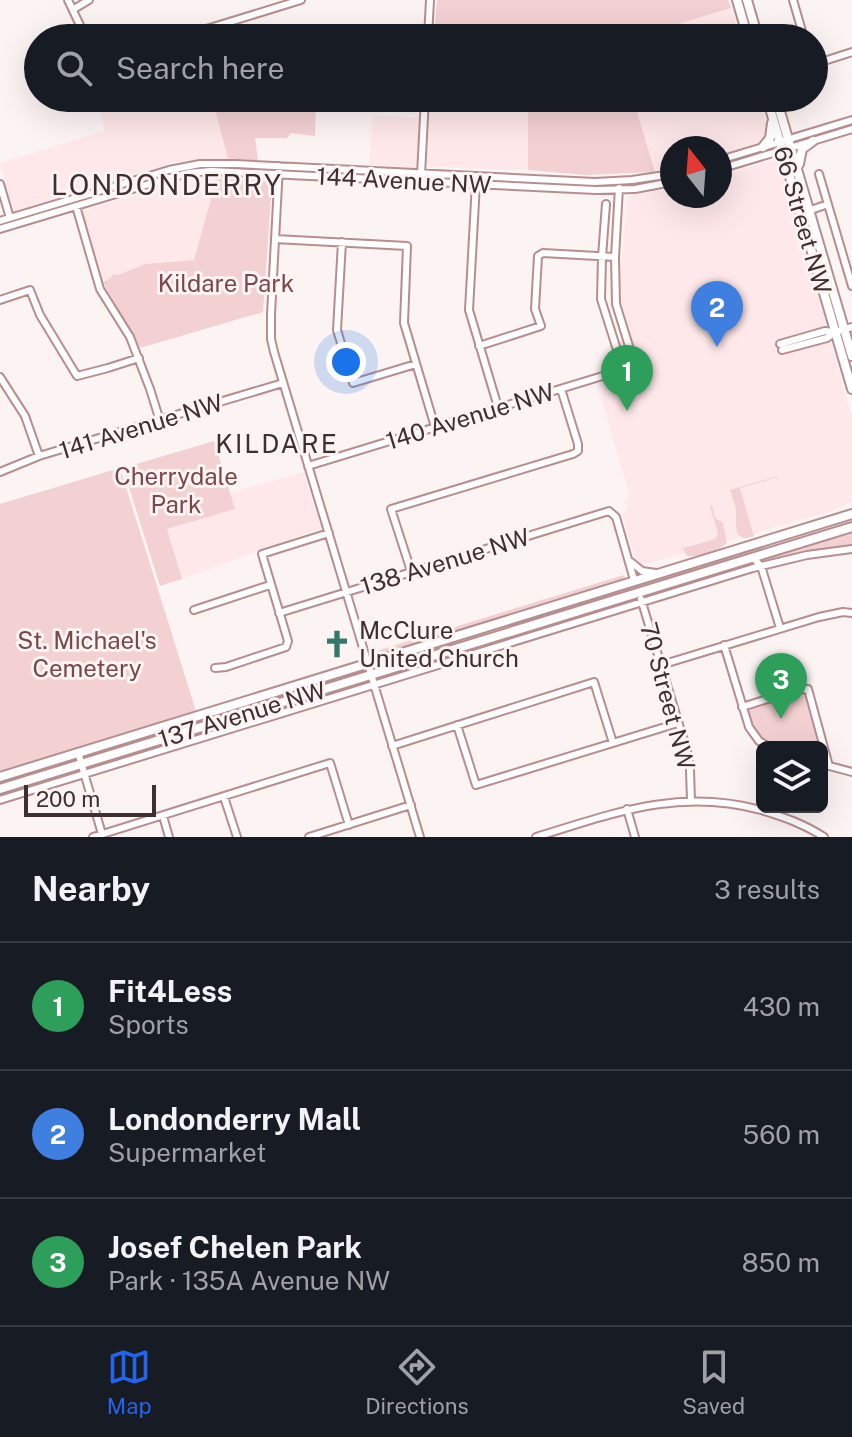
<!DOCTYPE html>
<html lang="en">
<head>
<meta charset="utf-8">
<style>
	:root { --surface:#171b24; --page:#242831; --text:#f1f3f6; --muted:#9ea1a6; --line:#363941; --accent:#2563eb }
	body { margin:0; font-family:"Public Sans",sans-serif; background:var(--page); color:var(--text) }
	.controls { position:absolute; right:24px; bottom:24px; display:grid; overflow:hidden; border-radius:12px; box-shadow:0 8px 32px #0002 }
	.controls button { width:72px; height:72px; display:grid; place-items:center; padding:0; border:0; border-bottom:2px solid var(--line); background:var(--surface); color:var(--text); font:40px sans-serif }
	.compass { position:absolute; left:660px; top:136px; width:72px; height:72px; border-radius:50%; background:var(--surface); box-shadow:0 8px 32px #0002; rotate:343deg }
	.scale { position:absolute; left:24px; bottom:20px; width:132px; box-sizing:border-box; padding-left:8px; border:4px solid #402f30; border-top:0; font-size:22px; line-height:28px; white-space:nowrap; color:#402f30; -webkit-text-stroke:6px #fcf3f3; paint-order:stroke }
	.you { position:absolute; left:346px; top:362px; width:28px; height:28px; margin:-20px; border:6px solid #fff; border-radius:50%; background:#1a73e8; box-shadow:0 0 0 12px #1a73e833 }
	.badge { display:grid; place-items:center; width:52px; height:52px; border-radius:50%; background:var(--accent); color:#fff; font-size:26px; font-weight:700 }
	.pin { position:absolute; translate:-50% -66px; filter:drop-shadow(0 2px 4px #0008) }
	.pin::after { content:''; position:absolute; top:42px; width:28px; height:24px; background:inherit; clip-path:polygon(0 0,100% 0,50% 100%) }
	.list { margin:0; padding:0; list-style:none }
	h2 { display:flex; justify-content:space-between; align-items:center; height:104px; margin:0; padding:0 32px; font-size:34px }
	h2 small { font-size:26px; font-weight:400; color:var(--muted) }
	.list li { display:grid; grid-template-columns:52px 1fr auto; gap:24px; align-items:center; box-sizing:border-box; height:128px; padding:0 32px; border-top:2px solid var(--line) }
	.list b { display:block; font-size:30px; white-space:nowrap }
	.list p { margin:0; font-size:26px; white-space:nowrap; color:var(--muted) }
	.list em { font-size:26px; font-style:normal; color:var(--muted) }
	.icon { flex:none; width:44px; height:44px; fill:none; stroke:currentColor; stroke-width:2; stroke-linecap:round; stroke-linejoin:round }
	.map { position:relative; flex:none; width:852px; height:837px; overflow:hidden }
	.search { position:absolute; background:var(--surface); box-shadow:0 8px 32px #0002; left:24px; right:24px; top:24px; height:88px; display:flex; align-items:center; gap:20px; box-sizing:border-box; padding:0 28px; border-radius:44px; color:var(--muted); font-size:30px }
	.sheet { height:488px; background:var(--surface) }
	nav { display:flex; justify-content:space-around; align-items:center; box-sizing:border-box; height:112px; border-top:2px solid var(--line); background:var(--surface); font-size:22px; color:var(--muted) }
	nav a { display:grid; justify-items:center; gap:4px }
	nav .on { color:var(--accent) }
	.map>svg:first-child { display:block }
	.built { fill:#fee8e9 }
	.green { fill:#f3d1d2 }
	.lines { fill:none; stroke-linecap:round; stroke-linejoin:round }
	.minor-casing { stroke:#b78e8f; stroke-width:10 }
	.major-casing { stroke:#b78e8f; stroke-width:12 }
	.minor { stroke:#fff; stroke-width:6 }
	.major { stroke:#fff; stroke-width:8 }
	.labels { text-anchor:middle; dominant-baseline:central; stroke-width:6; stroke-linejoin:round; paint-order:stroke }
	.street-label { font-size:24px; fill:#402f30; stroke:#fcf3f3 }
	.park-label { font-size:24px; fill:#7a474a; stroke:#fcf3f3 }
	.poi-label { font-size:24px; fill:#402f30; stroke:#fcf3f3; text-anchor:start }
	.neighbourhood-label { font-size:26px; letter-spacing:2px; fill:#402f30; stroke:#fcf3f3 }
	.quarter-label { font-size:28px; letter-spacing:2px; fill:#402f30; stroke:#fcf3f3 }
</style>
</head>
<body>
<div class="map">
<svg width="852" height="837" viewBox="0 0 852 837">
	<rect width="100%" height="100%" fill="#fcf3f3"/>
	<path class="built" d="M731,8L740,38L615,37L632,32L645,34Z
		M96,98H212L228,159L174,162L14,211L0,163L105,131Z
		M633,98H758L769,133L767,137L762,142L720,155V148H672V168L655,172Z
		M528,105V170L431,167L427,164L429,106Z
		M373,115L420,118L416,169L369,164Z
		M774,160L779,163L826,324L824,327L831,344L852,417V502L828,512L643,565L635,559L623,516L628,507L624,502L630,497L597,384L634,373L639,368L622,305L620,286L627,196L672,189V196H720V176Z
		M217,177L194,260L145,264L103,282L82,211L167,186L195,180Z
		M303,472L321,528L182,579L167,529L235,509L230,493Z"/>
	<path class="green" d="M437,0H728L731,8L645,34L632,32L615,38H434Z
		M212,98H316L315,136L291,133L287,138H255L258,160L228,159Z
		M430,98H633L655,172L586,175L528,170V105L429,106Z
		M217,177L272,182L263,312L140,348L103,282L111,278L113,274L118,275L145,264L194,260Z
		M214,441L235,509L167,529L182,579L160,586L123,468Z
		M120,468L196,711L0,772V504Z
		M778,476V477L740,488L754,536C731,545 737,522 736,510C735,503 732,496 730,490Z
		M712,505L715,518L723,523L727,543C719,551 698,558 687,556L681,545L684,548L715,539L718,534L710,506Z
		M852,532V546L767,561L768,557L784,553L783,551Z
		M732,554L725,560L627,590L601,600L383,668H377L381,664Z
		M624,575L625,579L622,581L374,656L373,652L376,651Z
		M631,598L630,603L382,679L381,675Z
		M360,669L361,671L355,674L307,691L85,758L90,753Z
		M363,680L365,684L362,685L91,769L88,767Z
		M799,693L806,697L821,747C791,747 747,752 748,709Z"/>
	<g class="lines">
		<defs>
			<path id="minor" d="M68,0L86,38
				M793,0L804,38
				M74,9L89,0
				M177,38L301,0
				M428,38L430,0
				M814,61L821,62L852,52
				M720,160L852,120
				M279,166L271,314V339L274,352L420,837
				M720,169L852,129
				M421,174L425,98
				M819,174L852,286
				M476,183L469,310L498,407
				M0,184L10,218
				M606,204L602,257L601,299L618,353L632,357
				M76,206L100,289L130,337L150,389L160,421
				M811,210L828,204
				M0,221L169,170L200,164H236L595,182L632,180L672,174
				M0,229L166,179L189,173L211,171L596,190L635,189L672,182
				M275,239L407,246L404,323L435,427
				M342,242L337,330L353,383L416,364
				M0,300L30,290L40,315L77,376L108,368L139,358
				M780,344L825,331L835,332
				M479,346L541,326L535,309L538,256L543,253L615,257
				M782,350L827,338L835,332L852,327
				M0,377L25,416L39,456
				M308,466L632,367L633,359L616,304L615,257L619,188
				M0,472L39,456L283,383
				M752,557L761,566L780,628
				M631,562L642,571L656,573
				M411,571L391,509L573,454L578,451V444L561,389
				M641,599L687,751L690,770L691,801
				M194,610L270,585
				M279,613L609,511L616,517L634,580
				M724,645L749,727L759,741L769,747
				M661,665L819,617L843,612L852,613
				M215,668L226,667L286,647L288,641L262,554L329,533
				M742,707L796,690L808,689L829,766
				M457,725L476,785L678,723
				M392,746L594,682L613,743
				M78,752L102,834
				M822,764L852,772
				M224,797L237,837
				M0,800L753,568L807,555L852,549
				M627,809L635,837
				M163,816L169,837
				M93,837L330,763L349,825
				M309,837L411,805
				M536,837C615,813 677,788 761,810C784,817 804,824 824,837"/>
			<path id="major" d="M737,0L748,38
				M747,0L758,38
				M767,98L852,389
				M776,98L852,356
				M763,147L770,138L772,123
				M799,164L802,149L813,141
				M0,777L852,514
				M0,789L852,527"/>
		</defs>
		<use href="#minor" class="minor-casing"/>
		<use href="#major" class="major-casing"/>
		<use href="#minor" class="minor"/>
		<use href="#major" class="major"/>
	</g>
	<defs>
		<symbol id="church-bare" viewBox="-9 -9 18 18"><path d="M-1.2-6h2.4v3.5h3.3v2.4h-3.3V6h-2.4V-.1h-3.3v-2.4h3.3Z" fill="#35786b" stroke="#fcf3f3" stroke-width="2.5" paint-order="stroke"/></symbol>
	</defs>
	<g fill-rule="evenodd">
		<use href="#church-bare" x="317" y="624" width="40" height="40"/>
	</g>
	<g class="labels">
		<g class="street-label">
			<text transform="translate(404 180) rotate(3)">144 Avenue NW</text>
			<text transform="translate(803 220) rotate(74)">66 Street NW</text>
			<text transform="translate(470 416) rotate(-17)">140 Avenue NW</text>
			<text transform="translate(141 426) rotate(-17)">141 Avenue NW</text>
			<text transform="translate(445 561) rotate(-17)">138 Avenue NW</text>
			<text transform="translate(668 696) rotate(75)">70 Street NW</text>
			<text transform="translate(242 714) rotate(-17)">137 Avenue NW</text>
		</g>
		<g class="park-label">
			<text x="226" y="283">Kildare Park</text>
			<text x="176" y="476">Cherrydale<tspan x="176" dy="28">Park</tspan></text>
			<text x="87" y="640">St. Michael's<tspan x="87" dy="28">Cemetery</tspan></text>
		</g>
		<g class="poi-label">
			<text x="359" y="630">McClure<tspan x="359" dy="28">United Church</tspan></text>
		</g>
		<g class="neighbourhood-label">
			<text x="277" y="443">KILDARE</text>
		</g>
		<g class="quarter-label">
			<text x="167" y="184">LONDONDERRY</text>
		</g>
	</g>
</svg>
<div class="controls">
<button><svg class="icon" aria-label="layers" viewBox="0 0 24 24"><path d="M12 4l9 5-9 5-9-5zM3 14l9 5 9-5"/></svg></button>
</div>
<svg class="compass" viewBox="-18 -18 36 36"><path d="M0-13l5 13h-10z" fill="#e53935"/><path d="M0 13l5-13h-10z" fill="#9ea1a6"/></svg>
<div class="scale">200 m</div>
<div class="you"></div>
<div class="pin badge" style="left:627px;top:411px;background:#2e9e5b">1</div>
<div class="pin badge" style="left:717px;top:347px;background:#3f7fe0">2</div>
<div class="pin badge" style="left:781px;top:719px;background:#2e9e5b">3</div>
<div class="search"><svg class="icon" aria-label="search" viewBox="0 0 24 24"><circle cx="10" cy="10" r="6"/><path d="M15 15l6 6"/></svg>Search here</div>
</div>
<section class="sheet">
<h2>Nearby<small>3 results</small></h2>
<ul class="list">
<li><span class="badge" style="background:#2e9e5b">1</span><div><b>Fit4Less</b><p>Sports</p></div><em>430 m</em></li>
<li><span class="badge" style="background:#3f7fe0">2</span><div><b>Londonderry Mall</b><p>Supermarket</p></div><em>560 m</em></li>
<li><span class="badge" style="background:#2e9e5b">3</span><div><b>Josef Chelen Park</b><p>Park · 135A Avenue NW</p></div><em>850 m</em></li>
</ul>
</section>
<nav>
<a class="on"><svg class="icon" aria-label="map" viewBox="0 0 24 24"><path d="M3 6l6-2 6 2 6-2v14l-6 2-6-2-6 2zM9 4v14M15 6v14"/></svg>Map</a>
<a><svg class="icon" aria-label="directions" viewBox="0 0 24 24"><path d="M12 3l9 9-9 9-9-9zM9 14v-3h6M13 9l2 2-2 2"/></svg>Directions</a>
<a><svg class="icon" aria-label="saved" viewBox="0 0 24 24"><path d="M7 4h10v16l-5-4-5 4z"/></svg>Saved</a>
</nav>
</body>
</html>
